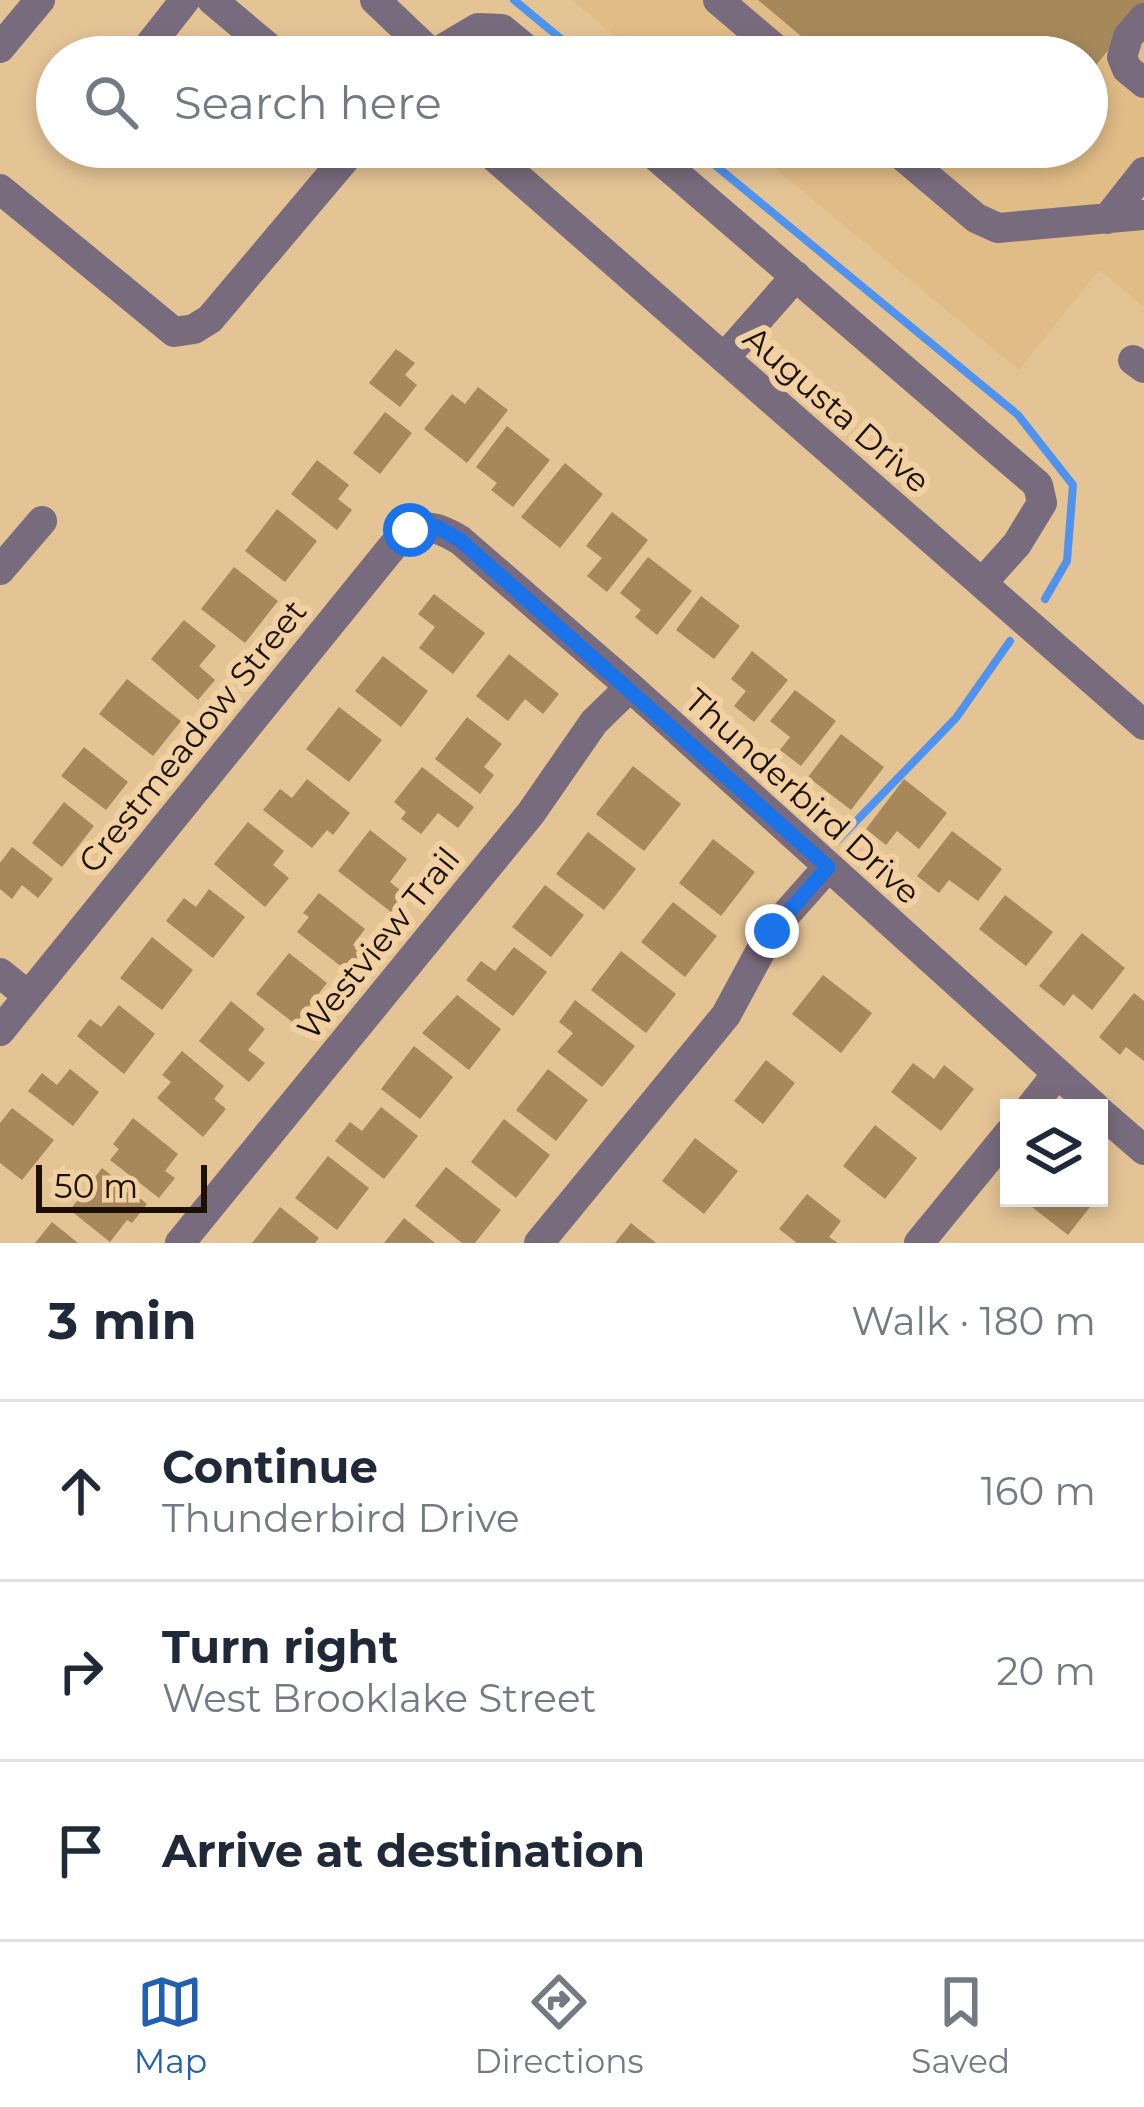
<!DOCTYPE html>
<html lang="en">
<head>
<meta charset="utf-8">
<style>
	:root { --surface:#fff; --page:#f2f2f3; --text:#1f2937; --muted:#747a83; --line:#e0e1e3; --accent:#2160b1 }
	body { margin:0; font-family:Montserrat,sans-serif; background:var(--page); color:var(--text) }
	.controls { position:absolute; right:36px; bottom:36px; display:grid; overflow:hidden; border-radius:0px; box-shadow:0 6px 18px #0003 }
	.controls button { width:108px; height:108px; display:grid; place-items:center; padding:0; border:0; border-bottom:3px solid var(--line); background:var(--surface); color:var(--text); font:60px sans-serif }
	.scale { position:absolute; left:36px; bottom:30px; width:171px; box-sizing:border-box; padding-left:12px; border:6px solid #1b1001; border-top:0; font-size:33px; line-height:42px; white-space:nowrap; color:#1b1001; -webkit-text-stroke:9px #f1d0a1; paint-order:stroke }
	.stop { position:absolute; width:36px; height:36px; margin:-27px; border:9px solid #1a73e8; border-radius:50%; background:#fff }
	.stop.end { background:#1a73e8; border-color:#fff; box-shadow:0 3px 12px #0008 }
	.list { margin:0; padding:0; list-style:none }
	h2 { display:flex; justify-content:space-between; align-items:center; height:156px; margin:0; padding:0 48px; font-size:51px }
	h2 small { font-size:39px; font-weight:400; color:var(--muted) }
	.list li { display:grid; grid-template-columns:78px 1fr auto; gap:36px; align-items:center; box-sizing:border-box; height:180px; padding:0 48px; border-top:3px solid var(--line) }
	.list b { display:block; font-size:45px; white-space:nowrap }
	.list p { margin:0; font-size:39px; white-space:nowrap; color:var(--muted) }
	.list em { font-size:39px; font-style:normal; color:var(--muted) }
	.icon { flex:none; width:66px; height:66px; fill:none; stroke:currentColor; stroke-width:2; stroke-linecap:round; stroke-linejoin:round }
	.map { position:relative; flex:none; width:1144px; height:1243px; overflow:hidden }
	.search { position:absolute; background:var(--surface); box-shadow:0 6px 18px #0003; left:36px; right:36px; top:36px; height:132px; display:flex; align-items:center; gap:30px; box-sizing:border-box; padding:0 42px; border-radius:66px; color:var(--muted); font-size:45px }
	.sheet { height:696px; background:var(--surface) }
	nav { display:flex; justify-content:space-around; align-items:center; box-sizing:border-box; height:168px; border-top:3px solid var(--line); background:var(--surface); font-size:33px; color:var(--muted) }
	nav a { display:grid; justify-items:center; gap:6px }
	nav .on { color:var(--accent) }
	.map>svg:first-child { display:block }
	.built { fill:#e0bc86 }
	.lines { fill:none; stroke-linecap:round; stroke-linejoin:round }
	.stream { stroke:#5093ee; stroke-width:8 }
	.building { fill:#a6885b }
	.minor { stroke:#786b7d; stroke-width:30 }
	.route { stroke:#1a73e8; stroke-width:15 }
	.labels { text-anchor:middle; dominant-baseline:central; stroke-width:12; stroke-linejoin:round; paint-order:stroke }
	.street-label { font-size:33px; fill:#1b1001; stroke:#f1d0a1 }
</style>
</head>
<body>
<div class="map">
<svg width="1144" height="1243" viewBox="0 0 1144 1243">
	<rect width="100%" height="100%" fill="#e4c395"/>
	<path class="built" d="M572,0H1144V307L1099,270L1019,370L749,147H1087V57H640Z"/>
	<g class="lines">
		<path class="stream" d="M514,0L583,57
			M693,147L1018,415L1073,485L1067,561L1045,599
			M837,841L956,718L1010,641"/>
	</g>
	<path class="building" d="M758,0H1144V7L1087,76V57H918L894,37L877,57H826Z
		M396,349L415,363L405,375L417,385L400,407L369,383Z
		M478,387L508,410L467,463L424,429L452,394L465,404Z
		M385,412L412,433L380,474L353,453Z
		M507,426L550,460L513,507L491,490L497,483L476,467Z
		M317,460L349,485L338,499L352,510L337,530L291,494Z
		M565,463L603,494L560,548L521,517Z
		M277,509L317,541L285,582L245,551Z
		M612,512L648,540L607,592L587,576L602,558L586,546Z
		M648,557L692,591L657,635L635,617L641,610L620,593Z
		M234,567L278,601L245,643L201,609Z
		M434,594L485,633L453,674L419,648L435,627L418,614Z
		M701,596L740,626L714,659L676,630Z
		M184,620L216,646L199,666L215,680L198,700L151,659Z
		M752,651L788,680L754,722L734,706L746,691L731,679Z
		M509,654L559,694L543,714L525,699L508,721L476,696Z
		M383,656L428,691L401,727L355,691Z
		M127,679L181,721L153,756L99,714Z
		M795,690L836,721L801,766L780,750L790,737L770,721Z
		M339,707L382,740L349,782L306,749Z
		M467,717L502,744L484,767L494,775L480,794L435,759Z
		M841,734L884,767L851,810L808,777Z
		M84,747L128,782L106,810L61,776Z
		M633,766L681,804L644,851L596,814Z
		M422,767L474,807L458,828L438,813L421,834L401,819L406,812L394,802Z
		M307,779L350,813L333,835L327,830L312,848L263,810L280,789L292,798Z
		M904,779L947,813L919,849L897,831L886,845L866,829Z
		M64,802L94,826L62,867L32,843Z
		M248,822L284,851L273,865L289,878L265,907L214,864Z
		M370,830L407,859L390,882L405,894L391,912L338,871Z
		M952,831L1002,869L978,901L949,880L939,893L917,876Z
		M588,832L636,869L604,910L556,874Z
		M713,839L755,872L721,916L679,883Z
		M12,847L53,879L38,898L22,885L12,899L0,889V863Z
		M545,885L584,915L551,957L512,927Z
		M209,889L245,917L213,958L166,921L184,898L196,907Z
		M319,893L365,929L353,945L362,952L347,971L297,932L309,917L303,913Z
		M1005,895L1053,932L1026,966L979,929Z
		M673,902L717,936L685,977L641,942Z
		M1082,933L1125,968L1092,1010L1073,994L1064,1006L1039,986Z
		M152,937L193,970L162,1010L120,978Z
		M514,947L547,972L513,1016L466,980L481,961L495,971Z
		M621,951L676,994L646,1033L591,990Z
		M289,953L327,983L295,1024L256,994Z
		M823,975L872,1013L841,1053L792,1014Z
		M1134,993L1144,1001V1061L1126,1047L1120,1055L1099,1037Z
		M457,995L501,1029L469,1070L422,1033Z
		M575,1000L635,1046L602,1087L557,1052L573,1033L559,1022Z
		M231,1001L265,1029L248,1050L265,1063L249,1082L199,1041Z
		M119,1005L155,1034L124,1074L77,1036L90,1019L101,1027Z
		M414,1046L453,1077L420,1119L381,1089Z
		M182,1051L224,1086L214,1099L226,1109L203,1137L157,1098L171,1082L162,1075Z
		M766,1060L795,1083L763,1124L734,1101Z
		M913,1063L934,1079L944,1065L974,1089L941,1131L891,1092Z
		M70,1069L99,1092L73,1126L28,1091L42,1073L57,1085Z
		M548,1069L588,1100L556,1141L516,1110Z
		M381,1107L418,1136L384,1179L335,1141L350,1122L362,1131Z
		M12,1108L54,1140L22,1180L0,1163V1123Z
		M133,1118L178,1154L165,1171L175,1178L159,1198L110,1160L119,1149L113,1144Z
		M504,1119L550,1155L516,1198L471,1162Z
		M875,1125L917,1158L885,1199L843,1166Z
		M695,1138L738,1171L704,1214L662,1181Z
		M328,1156L369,1188L337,1230L295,1198Z
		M446,1167L501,1210L475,1243H462L415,1206Z
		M102,1168L147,1204L132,1223L127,1220L110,1242L70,1210Z
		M807,1194L841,1221L829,1237L838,1243H797L779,1229Z
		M1039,1198H1097L1068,1235L1032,1207Z
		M280,1207L319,1238L315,1243H252Z
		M404,1218L435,1243H384Z
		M52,1222L78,1243H35Z
		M631,1223L656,1243H615Z"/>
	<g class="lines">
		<path class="minor" d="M212,0L280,57
			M375,0L435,57
			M718,0L785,57
			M1144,18L1128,37L1122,57L1127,69L1144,83
			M148,47L185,0
			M0,48L40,0
			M429,57L478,28L502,29L536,57
			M483,147L1144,725
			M645,147L1038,485L1042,503L1017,544L982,583
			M892,147L976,218L998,228L1144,215
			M0,189L174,332L194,329L210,319L355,147
			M1107,219L1144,172
			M724,358L796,276
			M1133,360L1144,368
			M0,570L42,521
			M0,973L27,995
			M0,1031L393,546C418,522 431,523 460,540L630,687L1096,1108
			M1030,1108L1057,1074
			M1099,1111L1144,1150
			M180,1243L531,813L594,722L630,687
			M539,1243L726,1015L772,930L828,867
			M919,1243L1009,1133"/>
	</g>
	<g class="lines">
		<path class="route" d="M410,530L437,527L460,540L828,867L772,931"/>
	</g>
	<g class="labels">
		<g class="street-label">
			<text transform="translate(837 409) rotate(41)">Augusta Drive</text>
			<text transform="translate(192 736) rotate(-51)">Crestmeadow Street</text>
			<text transform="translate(803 796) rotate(42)">Thunderbird Drive</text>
			<text transform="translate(378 943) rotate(-51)">Westview Trail</text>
		</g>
	</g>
</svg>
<div class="controls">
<button><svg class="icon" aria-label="layers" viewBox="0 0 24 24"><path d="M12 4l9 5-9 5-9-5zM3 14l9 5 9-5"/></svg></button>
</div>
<div class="scale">50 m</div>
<div class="stop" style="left:410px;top:530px"></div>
<div class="stop end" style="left:772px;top:931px"></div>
<div class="search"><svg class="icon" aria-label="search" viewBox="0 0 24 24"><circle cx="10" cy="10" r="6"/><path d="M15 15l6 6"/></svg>Search here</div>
</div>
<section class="sheet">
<h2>3 min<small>Walk · 180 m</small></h2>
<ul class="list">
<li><svg class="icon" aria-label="ahead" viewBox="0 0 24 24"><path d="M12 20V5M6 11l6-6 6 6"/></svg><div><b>Continue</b><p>Thunderbird Drive</p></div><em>160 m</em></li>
<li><svg class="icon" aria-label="right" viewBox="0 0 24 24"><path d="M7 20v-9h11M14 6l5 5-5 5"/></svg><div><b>Turn right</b><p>West Brooklake Street</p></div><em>20 m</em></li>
<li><svg class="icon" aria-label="arrive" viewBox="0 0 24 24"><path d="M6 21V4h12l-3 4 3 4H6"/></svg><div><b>Arrive at destination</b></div></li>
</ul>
</section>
<nav>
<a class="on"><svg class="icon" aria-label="map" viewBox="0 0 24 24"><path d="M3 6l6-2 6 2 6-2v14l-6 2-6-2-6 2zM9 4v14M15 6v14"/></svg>Map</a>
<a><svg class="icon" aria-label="directions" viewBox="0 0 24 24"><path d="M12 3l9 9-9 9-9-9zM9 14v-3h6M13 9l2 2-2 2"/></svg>Directions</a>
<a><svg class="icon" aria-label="saved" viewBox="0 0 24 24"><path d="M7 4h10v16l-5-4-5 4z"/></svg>Saved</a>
</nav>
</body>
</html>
